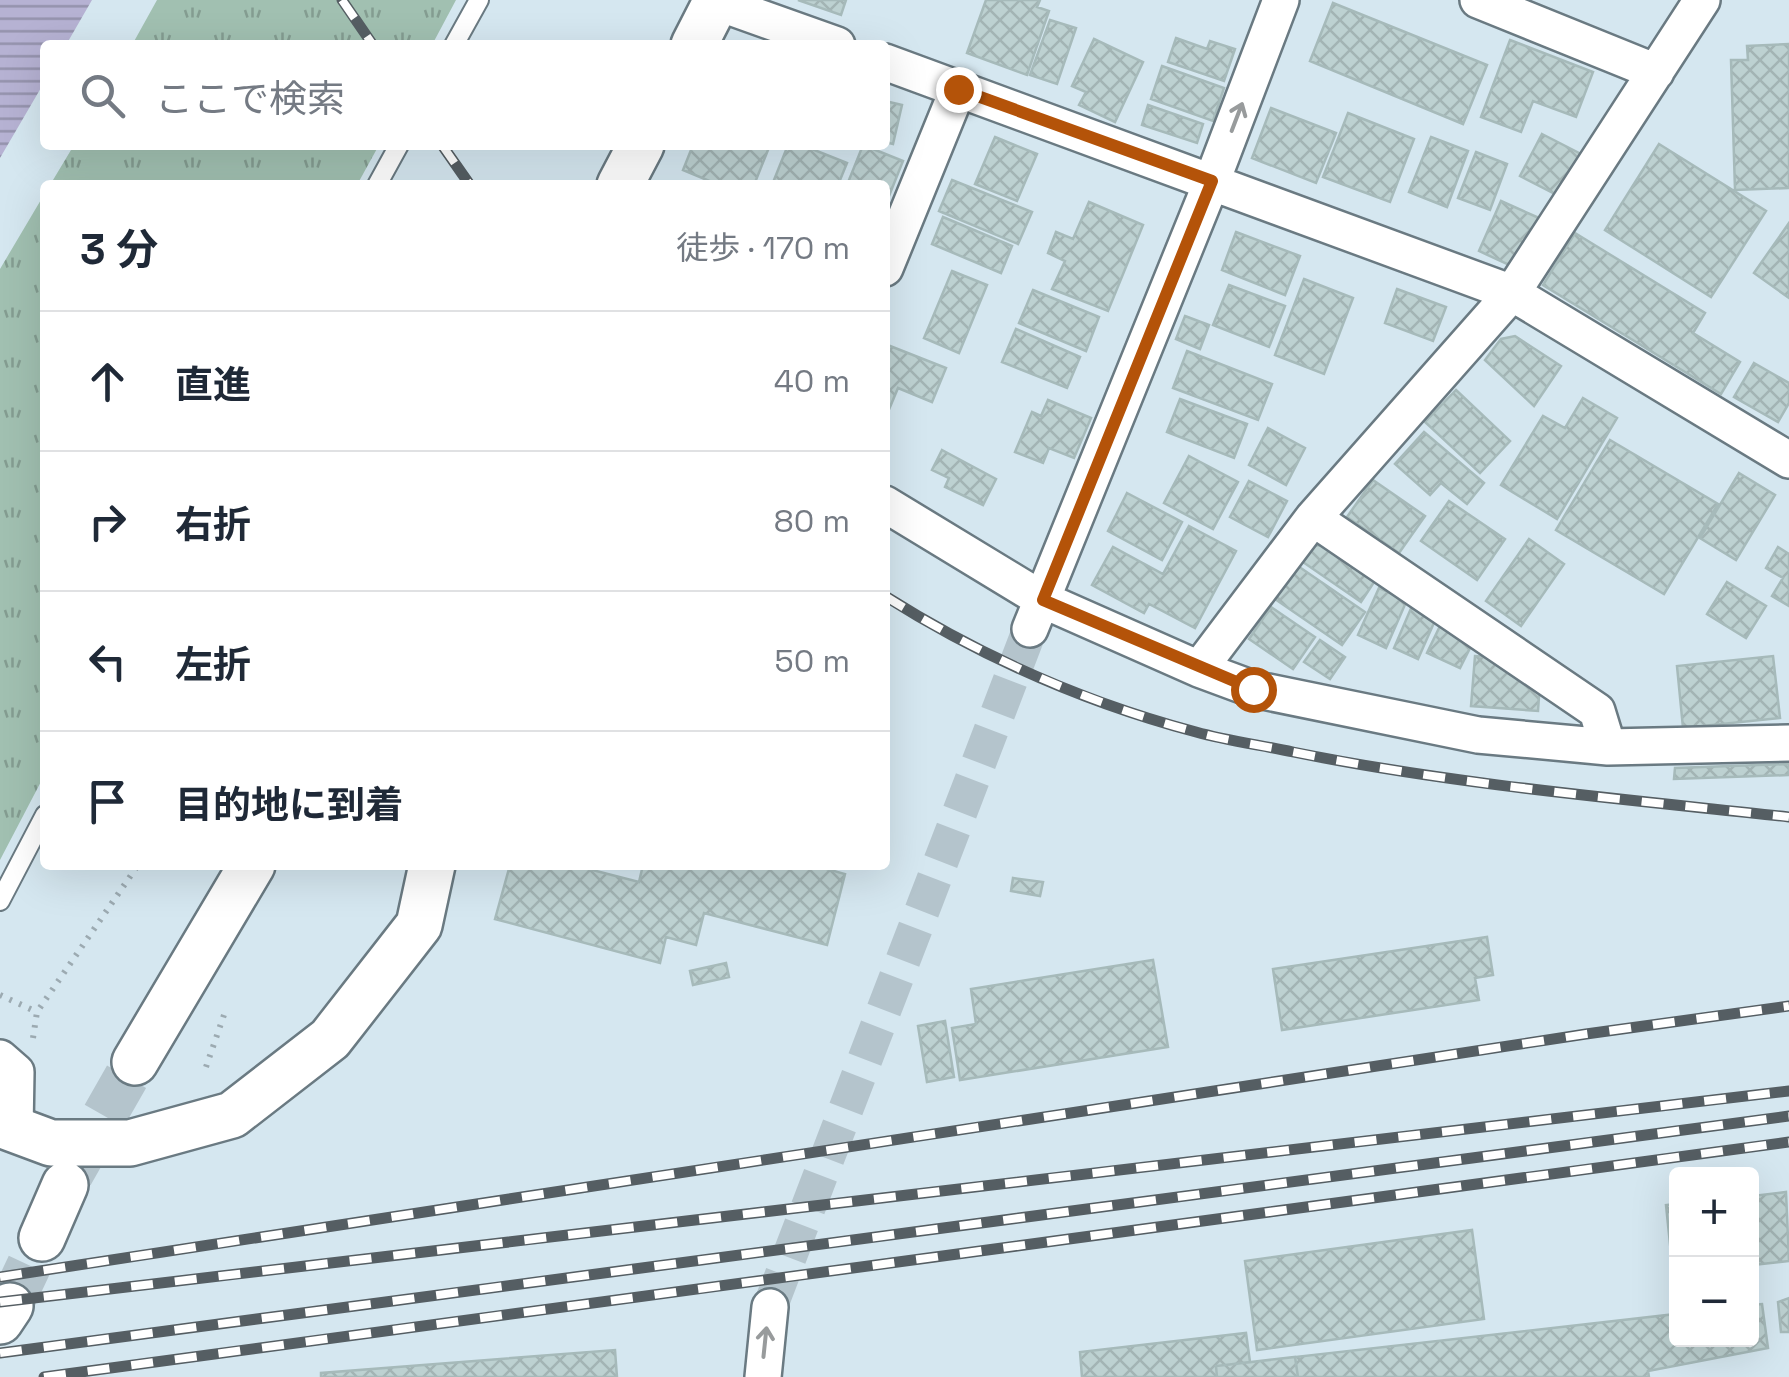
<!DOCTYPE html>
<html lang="ja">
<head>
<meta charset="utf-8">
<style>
	:root { --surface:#fff; --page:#f2f2f3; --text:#1f2937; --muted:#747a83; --line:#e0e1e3 }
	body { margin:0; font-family:"Space Grotesk","Noto Sans JP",sans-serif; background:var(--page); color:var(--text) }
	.controls { position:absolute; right:30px; bottom:30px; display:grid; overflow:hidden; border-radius:10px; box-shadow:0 10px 40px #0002 }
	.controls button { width:90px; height:90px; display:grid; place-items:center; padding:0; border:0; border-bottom:2px solid var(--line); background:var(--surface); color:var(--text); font:50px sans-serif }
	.stop { position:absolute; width:30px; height:30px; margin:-22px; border:8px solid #b45309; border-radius:50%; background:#fff }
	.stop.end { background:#b45309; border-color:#fff; box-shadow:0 2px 10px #0008 }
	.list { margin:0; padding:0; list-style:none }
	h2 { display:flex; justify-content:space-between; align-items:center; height:130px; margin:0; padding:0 40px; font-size:42px }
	h2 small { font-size:32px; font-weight:400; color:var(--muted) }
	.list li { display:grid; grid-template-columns:65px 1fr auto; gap:30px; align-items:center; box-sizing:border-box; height:140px; padding:0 40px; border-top:2px solid var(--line) }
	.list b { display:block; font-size:38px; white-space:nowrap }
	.list em { font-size:32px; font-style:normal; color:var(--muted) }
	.icon { flex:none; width:55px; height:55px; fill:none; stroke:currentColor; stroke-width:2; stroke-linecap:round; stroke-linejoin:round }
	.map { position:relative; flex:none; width:1789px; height:1377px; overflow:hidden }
	.search { position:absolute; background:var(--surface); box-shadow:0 10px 40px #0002; left:40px; top:40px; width:850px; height:110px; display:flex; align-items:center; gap:25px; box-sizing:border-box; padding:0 35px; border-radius:10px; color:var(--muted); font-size:38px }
	.panel { position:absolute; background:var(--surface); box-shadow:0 10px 40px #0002; left:40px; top:180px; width:850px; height:690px; border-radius:10px }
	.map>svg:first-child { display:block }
	.grass { fill:url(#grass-tufts) }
	.water { fill:url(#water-rules) }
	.building { fill:url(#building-cross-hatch); stroke:#a6baba; stroke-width:2.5 }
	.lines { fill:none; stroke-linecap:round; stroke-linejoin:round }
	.minor-tunnel { stroke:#b4c4cc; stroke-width:35; stroke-dasharray:35 18; stroke-linecap:butt }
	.tertiary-tunnel { stroke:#b4c4cc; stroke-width:45; stroke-dasharray:45 22; stroke-linecap:butt }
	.service-casing { stroke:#6a7a82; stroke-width:22 }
	.minor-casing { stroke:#6a7a82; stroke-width:40 }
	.tertiary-casing { stroke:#6a7a82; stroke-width:50 }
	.path { stroke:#9caab1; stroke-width:6; stroke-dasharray:2.5 8; stroke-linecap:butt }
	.service { stroke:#fff; stroke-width:18 }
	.minor { stroke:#fff; stroke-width:35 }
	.tertiary { stroke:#fff; stroke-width:45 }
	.rail-casing { stroke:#555e63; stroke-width:11 }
	.rail { stroke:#fff; stroke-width:8; stroke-dasharray:22; stroke-linecap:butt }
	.oneway { stroke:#989b9c }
	.route { stroke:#b45309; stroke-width:12 }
</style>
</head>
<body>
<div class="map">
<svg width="1789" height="1377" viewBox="0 0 1789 1377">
	<defs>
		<pattern id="grass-tufts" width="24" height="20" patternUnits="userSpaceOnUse" patternTransform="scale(2.5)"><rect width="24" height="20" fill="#a1c0b1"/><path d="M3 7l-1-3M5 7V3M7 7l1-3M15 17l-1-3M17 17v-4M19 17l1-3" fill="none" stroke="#849d91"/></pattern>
		<pattern id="water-rules" width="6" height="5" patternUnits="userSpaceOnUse" patternTransform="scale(2.5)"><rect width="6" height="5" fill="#b6b2d3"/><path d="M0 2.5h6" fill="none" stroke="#9492ac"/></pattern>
		<pattern id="building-cross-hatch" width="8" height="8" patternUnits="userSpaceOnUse" patternTransform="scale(2.5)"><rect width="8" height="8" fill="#bdd1d1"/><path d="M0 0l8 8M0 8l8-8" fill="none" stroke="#a3b4b4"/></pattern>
	</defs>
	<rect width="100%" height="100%" fill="#d5e7f0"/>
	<path class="grass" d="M157,0H456L432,45H132Z
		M74,145H379L357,185H50Z
		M45,193V774L0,860V269Z"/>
	<path class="water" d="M0,0H92L66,45H45V81L0,158Z"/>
	<path class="building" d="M798,0H846L841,15Z
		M986,0H1040L1037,7L1049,11L1027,75L967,53Z
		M1333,3L1487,65L1463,124L1310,61Z
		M1050,20L1076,28L1057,84L1030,75Z
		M1176,38L1207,49L1210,41L1235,49L1224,81L1168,62Z
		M1094,39L1143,62L1115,122L1079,105L1086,92L1072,86Z
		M1510,40L1593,72L1576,117L1533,101L1521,132L1481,117Z
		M1789,44V188L1735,190L1731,60H1748L1747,46Z
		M1162,66L1224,88L1213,121L1151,99Z
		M885,101L902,105L893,144L885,142Z
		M1148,105L1203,124L1197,143L1142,125Z
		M1271,108L1336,133L1316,183L1252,158Z
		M1348,113L1414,139L1390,202L1323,177Z
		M1542,134L1581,154L1559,196L1520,176Z
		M995,137L1037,154L1017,201L975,184Z
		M1431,137L1468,151L1447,207L1409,192Z
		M1659,144L1766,211L1711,297L1605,230Z
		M693,145H770L754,185H719L683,170Z
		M788,145H802L847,163L838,185H772Z
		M863,145L903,161L885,206V185H847Z
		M1476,152L1507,164L1490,210L1458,198Z
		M952,180L1032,212L1018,244L939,211Z
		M1501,201L1539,218L1520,261L1507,264L1479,251Z
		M1089,202L1143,225L1108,311L1052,289L1065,261L1048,253L1056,232L1073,239Z
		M943,217L1012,246L1001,273L932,244Z
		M1789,223V298L1754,273Z
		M1236,232L1300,256L1285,295L1222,270Z
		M1575,233L1705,313L1693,333L1740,362L1721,394L1543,285Z
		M952,271L987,285L959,353L924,338Z
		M1304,279L1353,298L1324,374L1275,355Z
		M1229,285L1285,306L1269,347L1213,325Z
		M1397,289L1446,307L1433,341L1385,323Z
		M1033,290L1099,317L1086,351L1019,323Z
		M1185,316L1209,325L1200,349L1176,339Z
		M1016,329L1080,357L1067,388L1002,362Z
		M1515,336L1561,366L1534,406L1485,360L1501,339Z
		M885,344L946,368L932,402L898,388L885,419Z
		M1187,351L1272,384L1258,420L1173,388Z
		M1754,363L1789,383V403L1778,422L1734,397Z
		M1456,390L1510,441L1480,473L1425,422Z
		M1583,398L1617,418L1557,519L1501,485L1543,416L1565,428Z
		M1180,399L1247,424L1234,458L1167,432Z
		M1048,400L1091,418L1074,458L1049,448L1043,463L1015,452L1032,412L1041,416Z
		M1268,428L1305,448L1286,485L1249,465Z
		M1424,432L1484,483L1467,504L1441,483L1430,495L1395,464Z
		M1610,440L1718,504L1664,594L1556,530Z
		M942,450L996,479L983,505L945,487L949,478L932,470Z
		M1189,456L1238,482L1213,529L1164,503Z
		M1739,473L1775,495L1736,560L1700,538Z
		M1373,480L1425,516L1399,553L1347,517Z
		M1249,481L1287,501L1268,537L1230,517Z
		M1127,493L1182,522L1162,560L1108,531Z
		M1449,501L1505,539L1477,580L1421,541Z
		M1189,526L1236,551L1195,628L1149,604L1144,613L1092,585L1113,547L1163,574Z
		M1529,539L1564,564L1521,626L1486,601Z
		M1325,545L1376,579L1361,602L1300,560L1310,546Z
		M1778,547L1789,554V606L1772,596L1783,578L1766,568Z
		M1295,564L1365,612L1342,645L1272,597Z
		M1727,582L1766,606L1746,638L1707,614Z
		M1379,588L1407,600L1386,648L1358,635Z
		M1412,606L1437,616L1418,659L1394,648Z
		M1271,607L1315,637L1293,669L1249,639Z
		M1441,624L1474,640L1460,668L1427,653Z
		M1320,640L1345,657L1330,679L1304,662Z
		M1475,656L1507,659L1519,668L1518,680L1540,682L1538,711L1471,706Z
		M1773,656L1780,718L1683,728L1677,666Z
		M1789,764V775L1674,779L1675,768Z
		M510,865H573L639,882L643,865H813L845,874L827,945L704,913L696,945L666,937L660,963L495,919Z
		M1013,878L1043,882L1040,896L1011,891Z
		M1487,937L1493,975L1475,978L1479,1000L1282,1030L1273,969Z
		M1153,960L1168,1047L960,1080L952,1028L976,1024L971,989Z
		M726,963L729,977L693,985L690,971Z
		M945,1021L954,1077L927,1082L918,1026Z
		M1786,1192L1789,1261L1752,1265V1196Z
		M1676,1204V1273H1673L1666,1205Z
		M1472,1230L1484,1319L1257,1350L1245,1261Z
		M1789,1298V1332H1781L1778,1302Z
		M1762,1304L1768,1348L1648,1371L1649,1377H1298L1295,1357L1676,1314V1340H1752V1305Z
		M1246,1333L1250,1362L1216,1366L1217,1377H1082L1080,1352Z
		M615,1350L617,1377H321V1373Z
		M1295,1357L1298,1377H1217L1216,1366Z"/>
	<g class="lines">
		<path class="minor-tunnel" d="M770,1307L1030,629"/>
		<path class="tertiary-tunnel" d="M71,1174L135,1062
			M10,1306L42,1238"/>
		<defs>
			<path id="service" d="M454,45L479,0
				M377,185L399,145
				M0,901L45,815"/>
			<path id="minor" d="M1478,0L1656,72
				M716,2L837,45
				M885,62L1512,293L1789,460
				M885,268L958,89
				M885,504L1043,600L1199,669L1253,689L1478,735L1608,747L1789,743
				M1313,518L1597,711L1608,747
				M1030,629L1212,181L1281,0
				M1199,669L1313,518L1512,293L1702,0
				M0,1058L16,1072L15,1130
				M763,1377L770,1307"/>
			<path id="tertiary" d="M694,45L717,0
				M620,185L641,145
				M135,1062L252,865
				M0,1124L51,1143H130L232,1115L330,1039L419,925L432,865
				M42,1238L65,1185
				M0,1321L10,1306"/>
		</defs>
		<use href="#service" class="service-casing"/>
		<use href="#minor" class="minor-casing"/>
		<use href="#tertiary" class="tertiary-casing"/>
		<path class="path" d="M0,995L37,1012
			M33,1038L37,1012L138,865
			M206,1067L225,1012"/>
		<use href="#service" class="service"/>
		<use href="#minor" class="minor"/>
		<use href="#tertiary" class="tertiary"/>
		<defs>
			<path id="rail" d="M342,0L373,45
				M442,145L470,185
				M885,596C980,656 1087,703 1196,732C1228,741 1261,745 1293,752C1457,785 1623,799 1789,817
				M0,1277L1586,1034L1789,1006
				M0,1302L1789,1091
				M0,1353L1789,1116
				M44,1377L1789,1142"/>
		</defs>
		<use href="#rail" class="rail-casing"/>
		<use href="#rail" class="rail"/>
	</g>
	<defs><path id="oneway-shaft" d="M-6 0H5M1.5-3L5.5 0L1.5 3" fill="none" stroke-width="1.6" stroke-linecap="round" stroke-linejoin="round" transform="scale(2.5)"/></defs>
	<g class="oneway">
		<use href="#oneway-shaft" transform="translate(1237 117) rotate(-69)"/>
		<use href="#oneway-shaft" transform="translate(765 1342) rotate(-84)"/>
	</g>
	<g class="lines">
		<path class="route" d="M958,89L1212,181L1043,600L1253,689"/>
	</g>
</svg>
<div class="controls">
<button>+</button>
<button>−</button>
</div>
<div class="stop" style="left:1253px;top:689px"></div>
<div class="stop end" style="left:958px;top:89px"></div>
<div class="search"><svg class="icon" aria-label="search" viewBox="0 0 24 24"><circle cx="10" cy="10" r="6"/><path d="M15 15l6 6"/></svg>ここで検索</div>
<section class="panel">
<h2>3 分<small>徒歩 · 170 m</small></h2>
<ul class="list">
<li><svg class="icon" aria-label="ahead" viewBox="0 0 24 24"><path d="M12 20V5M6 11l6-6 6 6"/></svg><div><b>直進</b></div><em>40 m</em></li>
<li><svg class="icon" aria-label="right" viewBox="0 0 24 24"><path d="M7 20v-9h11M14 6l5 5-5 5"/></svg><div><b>右折</b></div><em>80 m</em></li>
<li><svg class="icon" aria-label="left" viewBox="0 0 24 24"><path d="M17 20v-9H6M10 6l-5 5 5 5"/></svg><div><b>左折</b></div><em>50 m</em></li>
<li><svg class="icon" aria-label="arrive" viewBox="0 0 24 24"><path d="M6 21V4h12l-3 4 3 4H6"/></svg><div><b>目的地に到着</b></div></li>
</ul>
</section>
</div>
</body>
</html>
